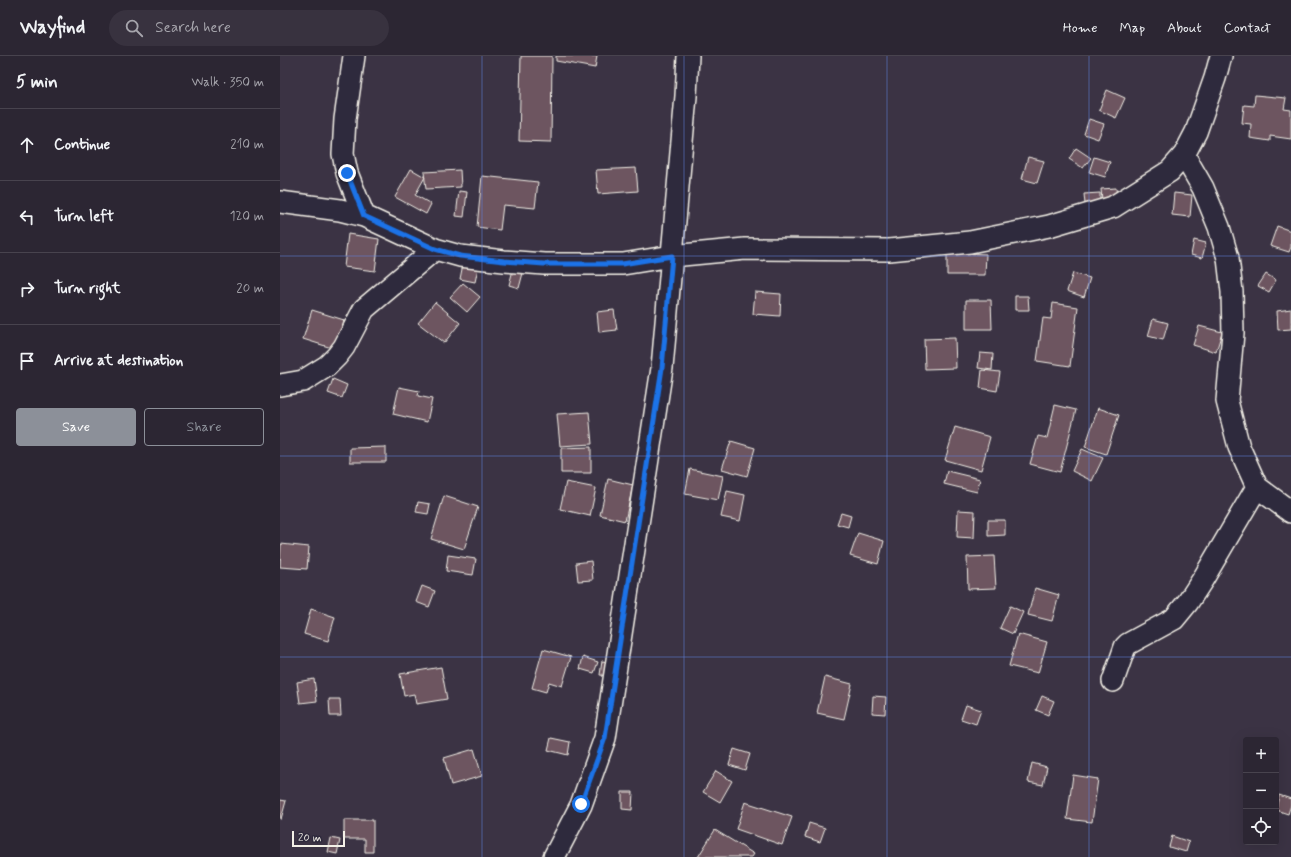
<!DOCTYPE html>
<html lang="en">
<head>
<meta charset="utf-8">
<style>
	:root { --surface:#2c2633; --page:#38323f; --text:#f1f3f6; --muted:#a6a5ac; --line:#48434e; --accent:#8c9099 }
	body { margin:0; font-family:Mynerve,sans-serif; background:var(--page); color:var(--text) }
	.controls { position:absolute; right:12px; bottom:12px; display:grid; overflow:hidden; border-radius:4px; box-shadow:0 4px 16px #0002 }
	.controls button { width:36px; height:36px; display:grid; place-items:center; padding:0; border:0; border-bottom:1px solid var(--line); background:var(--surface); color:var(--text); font:20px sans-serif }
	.scale { position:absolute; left:12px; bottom:10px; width:53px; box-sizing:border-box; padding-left:4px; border:2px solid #f4f1e8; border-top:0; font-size:11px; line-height:14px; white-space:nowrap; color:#f4f1e8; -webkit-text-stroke:3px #2f2a3d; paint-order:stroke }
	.stop { position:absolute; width:12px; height:12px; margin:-9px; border:3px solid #1a73e8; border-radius:50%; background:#fff }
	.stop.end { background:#1a73e8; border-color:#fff; box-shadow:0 1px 4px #0008 }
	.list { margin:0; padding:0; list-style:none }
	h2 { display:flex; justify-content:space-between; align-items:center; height:52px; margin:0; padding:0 16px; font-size:17px }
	h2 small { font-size:13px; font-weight:400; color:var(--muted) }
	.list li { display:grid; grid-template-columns:26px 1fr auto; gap:12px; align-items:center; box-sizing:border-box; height:72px; padding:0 16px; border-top:1px solid var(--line) }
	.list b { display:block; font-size:15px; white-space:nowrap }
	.list em { font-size:13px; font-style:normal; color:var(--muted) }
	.actions { display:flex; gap:8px; padding:12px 16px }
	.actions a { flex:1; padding:9px 0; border:1px solid var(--accent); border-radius:4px; text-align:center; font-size:14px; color:var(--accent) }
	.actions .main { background:var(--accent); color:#fff }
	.icon { flex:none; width:22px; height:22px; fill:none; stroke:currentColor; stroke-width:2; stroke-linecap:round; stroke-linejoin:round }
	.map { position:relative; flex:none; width:1011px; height:801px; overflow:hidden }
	header { display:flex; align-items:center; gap:24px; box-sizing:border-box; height:56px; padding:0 20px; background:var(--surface); border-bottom:1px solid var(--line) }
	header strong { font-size:19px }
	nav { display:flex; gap:22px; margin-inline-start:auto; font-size:14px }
	.search { width:280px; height:36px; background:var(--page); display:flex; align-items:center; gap:10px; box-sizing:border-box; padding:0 14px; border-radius:22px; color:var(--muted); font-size:15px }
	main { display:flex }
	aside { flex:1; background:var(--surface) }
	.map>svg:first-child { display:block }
	.building { fill:#6d5560; stroke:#f4f1e8 }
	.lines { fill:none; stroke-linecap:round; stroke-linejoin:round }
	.minor-casing { stroke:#f4f1e8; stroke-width:24 }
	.minor { stroke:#2f2a3d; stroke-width:21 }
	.route { stroke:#1a73e8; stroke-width:5 }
	.grid { fill:none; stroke:#5e7fdd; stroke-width:1; stroke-opacity:0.55 }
</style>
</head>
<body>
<header>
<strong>Wayfind</strong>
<div class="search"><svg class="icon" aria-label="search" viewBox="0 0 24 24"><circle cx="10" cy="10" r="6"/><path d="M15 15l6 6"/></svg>Search here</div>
<nav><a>Home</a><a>Map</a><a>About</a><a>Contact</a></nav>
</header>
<main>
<aside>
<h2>5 min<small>Walk · 350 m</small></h2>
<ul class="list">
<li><svg class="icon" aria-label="ahead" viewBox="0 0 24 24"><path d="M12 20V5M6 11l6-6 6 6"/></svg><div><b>Continue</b></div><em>210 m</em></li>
<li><svg class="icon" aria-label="left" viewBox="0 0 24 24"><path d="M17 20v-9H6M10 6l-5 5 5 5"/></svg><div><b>Turn left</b></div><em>120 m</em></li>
<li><svg class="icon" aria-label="right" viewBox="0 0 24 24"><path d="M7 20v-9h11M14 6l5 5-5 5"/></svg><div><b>Turn right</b></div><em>20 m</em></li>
<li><svg class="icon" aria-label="arrive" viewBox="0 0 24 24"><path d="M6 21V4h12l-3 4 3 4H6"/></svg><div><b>Arrive at destination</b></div></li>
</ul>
<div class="actions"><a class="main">Save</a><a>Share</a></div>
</aside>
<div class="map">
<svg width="1011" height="801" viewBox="0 0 1011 801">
	<rect width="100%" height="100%" fill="#3b3344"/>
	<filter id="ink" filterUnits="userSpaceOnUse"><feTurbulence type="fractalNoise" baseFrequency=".025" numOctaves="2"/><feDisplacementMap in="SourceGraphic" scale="8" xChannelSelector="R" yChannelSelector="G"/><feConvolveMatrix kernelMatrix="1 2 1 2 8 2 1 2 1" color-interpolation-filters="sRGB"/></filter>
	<g filter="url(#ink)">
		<path class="building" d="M241,0H272L271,86L239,85Z
			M276,0H317L315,12L276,5Z
			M827,34L845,42L836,62L819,54Z
			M975,39L1006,42L1004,53L1011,54V83L990,80V85L970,82L971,68L962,67L964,49L974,50Z
			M809,63L824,68L818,83L804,78Z
			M796,92L811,102L803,112L789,103Z
			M748,101L764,105L757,127L742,123Z
			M814,101L830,106L825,121L809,116Z
			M356,112L358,135L318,138L316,114Z
			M131,113L145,121L135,139L151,148L146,158L115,141Z
			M180,114L181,131L146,133L144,116Z
			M202,120L258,126L255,152L223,149L220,174L197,171Z
			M836,132L837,143L822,144L821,133Z
			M179,135L187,136L184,161L176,160Z
			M820,137V147L805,148L804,138Z
			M894,137L912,139L910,161L892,159Z
			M997,170L1011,175V191L1009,196L990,190Z
			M68,178L99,183L95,215L64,211Z
			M914,184L926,187L922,202L911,199Z
			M667,197L706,198L705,219H667Z
			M183,208L198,212L195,226L180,223Z
			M233,214L243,217L239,232L229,229Z
			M793,217L810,222L804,241L787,235Z
			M986,218L996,224L989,236L978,230Z
			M183,227L200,241L187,256L170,241Z
			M475,236L501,238L500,260L473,258Z
			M735,240H748L749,254H735Z
			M686,244H711L712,273H686Z
			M155,246L180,267L164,287L138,267Z
			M773,247L798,251L790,310L757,305L763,262L771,263Z
			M1011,253V273L998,274L997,255Z
			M32,254L64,264L55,293L23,283Z
			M334,254L337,274L319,276L317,256Z
			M873,263L888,267L883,284L868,280Z
			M919,270L942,276L936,296L913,289Z
			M675,282L676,312L645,313L644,283Z
			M700,297L713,298L712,314L698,312Z
			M702,314L720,316L717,335L700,332Z
			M53,323L67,329L62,342L48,337Z
			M119,331L139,335L138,340L152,343L147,366L113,358Z
			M775,349L796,354L780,416L750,408L758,380L767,382Z
			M818,352L839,359L826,398L805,391Z
			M309,356L312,388L280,390L277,358Z
			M675,371L710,381L701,414L665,404Z
			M451,385L475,392L467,420L442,413Z
			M106,391V406H70V392Z
			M311,391V417H281V392Z
			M802,393L823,402L812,425L792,415Z
			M410,413L443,420L438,444L405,438Z
			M667,415L700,423L697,436L664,428Z
			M328,423L353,429L345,465L320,459Z
			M286,426L316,432L310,460L280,453Z
			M447,435L465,439L460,465L441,461Z
			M164,440L198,451L184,493L151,483Z
			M138,446L150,448L148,458L136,456Z
			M678,454L695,455L694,482L677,481Z
			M561,457L571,460L568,471L557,468Z
			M708,464H725V479L708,480Z
			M578,477L604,485L598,508L570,500Z
			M1,488L29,491L27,513L0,511Z
			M168,499L196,503L193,519L166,515Z
			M714,500L716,532L688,533L687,501Z
			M311,505L313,524L298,525L296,507Z
			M142,530L155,535L149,551L136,546Z
			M755,532L779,539L772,565L748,559Z
			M730,550L743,556L733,578L720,572Z
			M31,553L55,561L48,585L24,578Z
			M738,578L767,586L758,617L729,610Z
			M263,593L291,601L282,630L269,626L266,636L252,632Z
			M303,601L318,606L314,617L300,613Z
			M322,605L334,607L332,620L320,619Z
			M161,611L167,643L136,648L134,638L124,640L120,618Z
			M545,621L572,628L564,663L537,657Z
			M34,623L37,645L20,647L17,626Z
			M593,640L606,641L605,658L592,657Z
			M762,640L774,645L768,659L756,654Z
			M49,643H60L61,660H50Z
			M686,649L701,654L696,668L681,663Z
			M271,682L290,686L288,699L268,694Z
			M194,693L202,720L171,729L164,702Z
			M454,693L470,698L465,714L449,709Z
			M752,707L767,711L763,729L748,726Z
			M436,715L452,725L440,746L423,736Z
			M793,719L818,723L812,766L787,763Z
			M342,736H353L352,754L342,753Z
			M999,739L1011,743V749L1008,758L996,754Z
			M0,744L6,745L1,763H0Z
			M465,746L512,761L502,789L456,773Z
			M64,764H93V796H85V783H64Z
			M529,767L545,772L540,786L525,781Z
			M435,774L474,798L472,801H418Z
			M892,780L909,786L906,796L889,791Z
			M51,782L60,784L57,798L48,796Z"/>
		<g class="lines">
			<defs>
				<path id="minor" d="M74,0L65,63L63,98L67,117L84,160
					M904,99L923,132L939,171L948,202L952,236L953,277L947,345L959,391L977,431L1011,456
					M0,146L60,154L84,160L155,193L180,200L224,205L264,208H343L392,200L465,193L609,194L690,186L769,170L833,151L890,115L904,99L916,76L935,22L941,0
					M0,329L23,325L47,310L57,300L64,291L84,253L155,193
					M833,625L845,591L848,588L894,563L908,546L923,523L977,431
					M274,801L301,749L325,682L382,312L406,40L408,0"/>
			</defs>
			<use href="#minor" class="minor-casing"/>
			<use href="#minor" class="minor"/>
		</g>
	</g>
	<g class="lines" filter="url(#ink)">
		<path class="route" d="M67,117L84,160L155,193L180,200L224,205L264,208H342L392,200L382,312L325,682L301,748"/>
	</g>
	<path class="grid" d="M202,0V801M404,0V801M607,0V801M809,0V801M0,200H1011M0,400H1011M0,601H1011"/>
</svg>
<div class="controls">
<button>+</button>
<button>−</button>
<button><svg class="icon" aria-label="locate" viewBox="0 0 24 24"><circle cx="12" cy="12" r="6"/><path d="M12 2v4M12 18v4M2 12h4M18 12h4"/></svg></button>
</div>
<div class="scale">20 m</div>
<div class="stop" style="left:301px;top:748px"></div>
<div class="stop end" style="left:67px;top:117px"></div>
</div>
</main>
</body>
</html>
